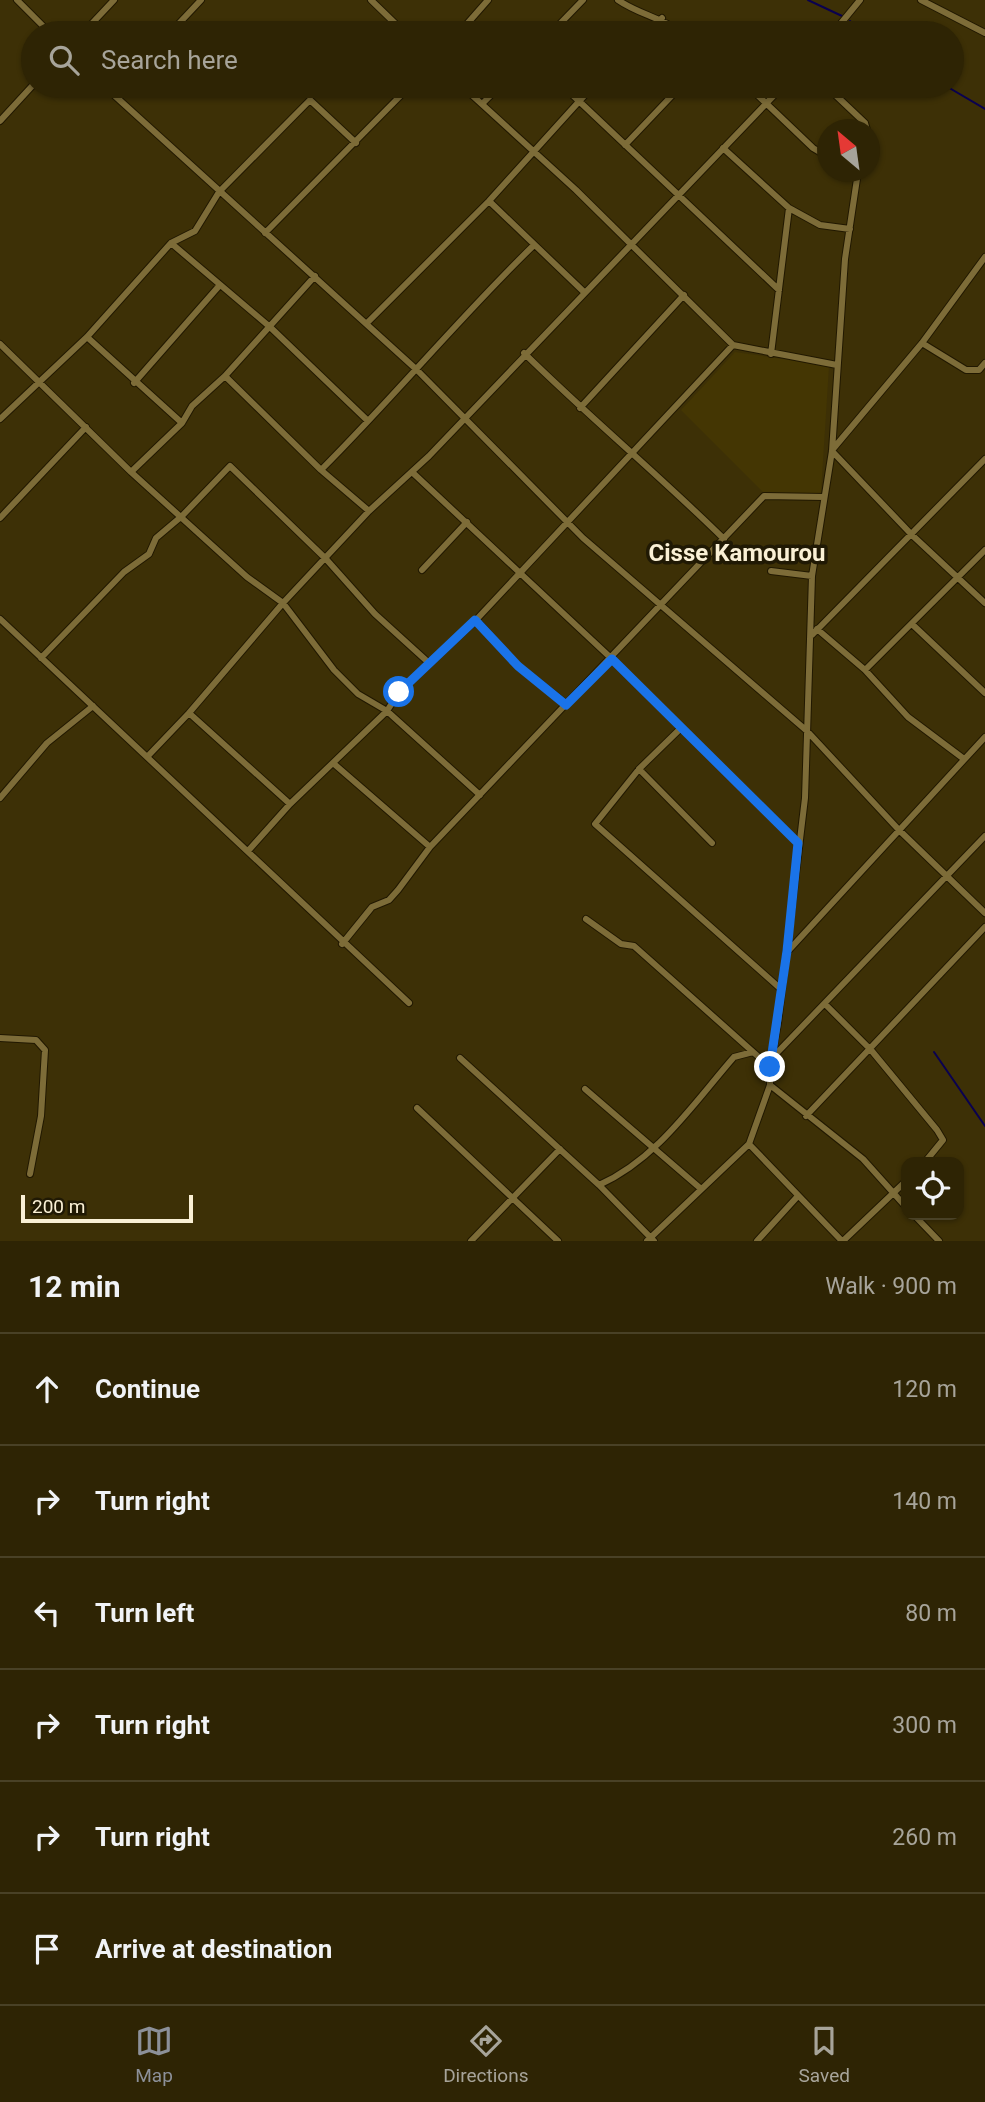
<!DOCTYPE html>
<html lang="en">
<head>
<meta charset="utf-8">
<style>
	:root { --surface:#2e2404; --page:#362c0e; --text:#f1f3f6; --muted:#a7a49a; --line:#494126; --accent:#8c9099 }
	body { margin:0; font-family:Roboto,sans-serif; background:var(--page); color:var(--text) }
	.controls { position:absolute; right:21px; bottom:21px; display:grid; overflow:hidden; border-radius:14px; box-shadow:0 2px 5px #0004 }
	.controls button { width:63px; height:63px; display:grid; place-items:center; padding:0; border:0; border-bottom:2px solid var(--line); background:var(--surface); color:var(--text); font:35px sans-serif }
	.compass { position:absolute; left:817px; top:119px; width:63px; height:63px; border-radius:50%; background:var(--surface); box-shadow:0 2px 5px #0004; rotate:331deg }
	.scale { position:absolute; left:21px; bottom:18px; width:172px; box-sizing:border-box; padding-left:7px; border:4px solid #faf0d5; border-top:0; font-size:19px; line-height:24px; white-space:nowrap; color:#faf0d5; -webkit-text-stroke:5px #201904; paint-order:stroke }
	.stop { position:absolute; width:21px; height:21px; margin:-16px; border:5px solid #1a73e8; border-radius:50%; background:#fff }
	.stop.end { background:#1a73e8; border-color:#fff; box-shadow:0 2px 7px #0008 }
	.list { margin:0; padding:0; list-style:none }
	h2 { display:flex; justify-content:space-between; align-items:center; height:91px; margin:0; padding:0 28px; font-size:30px }
	h2 small { font-size:23px; font-weight:400; color:var(--muted) }
	.list li { display:grid; grid-template-columns:46px 1fr auto; gap:21px; align-items:center; box-sizing:border-box; height:112px; padding:0 28px; border-top:2px solid var(--line) }
	.list b { display:block; font-size:26px; white-space:nowrap }
	.list em { font-size:23px; font-style:normal; color:var(--muted) }
	.icon { flex:none; width:38px; height:38px; fill:none; stroke:currentColor; stroke-width:2; stroke-linecap:round; stroke-linejoin:round }
	.map { position:relative; flex:none; width:985px; height:1241px; overflow:hidden }
	.search { position:absolute; background:var(--surface); box-shadow:0 2px 5px #0004; left:21px; right:21px; top:21px; height:77px; display:flex; align-items:center; gap:18px; box-sizing:border-box; padding:0 24px; border-radius:38px; color:var(--muted); font-size:26px }
	.sheet { height:763px; background:var(--surface) }
	nav { display:flex; justify-content:space-around; align-items:center; box-sizing:border-box; height:98px; border-top:2px solid var(--line); background:var(--surface); font-size:19px; color:var(--muted) }
	nav a { display:grid; justify-items:center; gap:4px }
	nav .on { color:var(--accent) }
	.map>svg:first-child { display:block }
	.built { fill:#443603 }
	.lines { fill:none; stroke-linecap:round; stroke-linejoin:round }
	.stream { stroke:#0a0150; stroke-width:2 }
	.minor-casing { stroke:#211800; stroke-width:8 }
	.minor { stroke:#7d6c38; stroke-width:6 }
	.route { stroke:#1a73e8; stroke-width:9 }
	.labels { text-anchor:middle; dominant-baseline:central; stroke-width:7; stroke-linejoin:round; paint-order:stroke }
	.quarter-label { font-size:24px; font-weight:bold; fill:#faf0d5; stroke:#201904 }
</style>
</head>
<body>
<div class="map">
<svg width="985" height="1241" viewBox="0 0 985 1241">
	<rect width="100%" height="100%" fill="#3d3006"/>
	<path class="built" d="M735,352L829,366L821,493L800,495L763,492L681,410Z"/>
	<g class="lines">
		<path class="stream" d="M808,0L842,16
			M850,21L861,33
			M946,86L985,109
			M934,1052L985,1126"/>
		<defs>
			<path id="minor" d="M17,0L50,33
				M371,0L405,33
				M618,0C638,14 660,17 683,33
				M921,0L985,33
				M83,33L114,0
				M170,33L201,0
				M459,33L488,0
				M551,33L583,0
				M647,33L662,18
				M833,33L860,0
				M104,86L417,370L583,538L807,731L899,830L985,913
				M462,86L576,190L733,345L837,365
				M563,86L779,290
				M748,86L813,148L828,157
				M826,86L865,123L867,130
				M115,96L124,86
				M482,104L500,86
				M0,121L33,85
				M625,145L681,86
				M723,148L789,208L820,225L850,229
				M489,201L584,292
				M265,233L410,86
				M171,243L270,327L368,421
				M367,323L489,201L593,86
				M87,337L182,423
				M922,343L966,370H979L985,363
				M0,344L131,472L247,577L283,603L334,670L358,694L387,711L480,795
				M524,353C589,417 659,475 724,539
				M771,354L789,208
				M225,376L321,470L369,511
				M134,383L219,286
				M580,408L684,295
				M0,419L87,337L171,243L195,231L219,192L310,100L356,143
				M833,449L922,343L985,257
				M832,451L912,535L985,603
				M321,470C394,397 460,317 533,246
				M131,472L182,423L192,406L225,376L315,276
				M412,472L612,659L798,843
				M0,518L86,427
				M422,570L467,522
				M771,571L812,576
				M0,619L409,1003
				M913,625L985,693
				M817,629L865,670L908,717L964,759
				M812,635L985,459
				M41,658L124,572L149,554L156,538L182,516L230,466L326,559L375,614L429,663
				M865,670L985,550
				M566,704L518,666L476,620L733,345
				M680,729L639,769L595,824L782,990
				M147,757L189,713
				M333,763L430,847
				M639,769L712,843
				M0,798L47,743L93,706
				M290,804L387,711L399,692L476,620
				M248,851L290,804L189,713L283,603L369,511L429,456L783,86
				M586,919L621,944L634,946L770,1067
				M342,944L372,907L389,900L398,890L430,847L764,496L824,497
				M789,950L985,737
				M825,1004L871,1050L937,1130L943,1140L925,1162
				M0,1038L36,1040L45,1050L41,1116L30,1174
				M773,1057L985,836
				M460,1058L599,1185C657,1159 693,1104 734,1057L753,1052
				M770,1085L863,1159L906,1207
				M585,1089L700,1188
				M417,1108L558,1241
				M806,1116L985,927
				M749,1144L842,1241
				M599,1185L654,1241
				M914,1215L939,1241
				M471,1241L560,1149
				M647,1241L749,1144L770,1085V1067L778,1023L805,798L812,576L832,451L845,259L858,172
				M757,1241L797,1197
				M843,1241L906,1181"/>
		</defs>
		<use href="#minor" class="minor-casing"/>
		<use href="#minor" class="minor"/>
	</g>
	<g class="lines">
		<path class="route" d="M399,692L475,620L518,666L566,705L612,659L798,843L787,951L770,1067"/>
	</g>
	<g class="labels">
		<g class="quarter-label">
			<text x="737" y="553">Cisse Kamourou</text>
		</g>
	</g>
</svg>
<div class="controls">
<button><svg class="icon" aria-label="locate" viewBox="0 0 24 24"><circle cx="12" cy="12" r="6"/><path d="M12 2v4M12 18v4M2 12h4M18 12h4"/></svg></button>
</div>
<svg class="compass" viewBox="-18 -18 36 36"><path d="M0-13l5 13h-10z" fill="#e53935"/><path d="M0 13l5-13h-10z" fill="#a7a49a"/></svg>
<div class="scale">200 m</div>
<div class="stop" style="left:399px;top:692px"></div>
<div class="stop end" style="left:770px;top:1067px"></div>
<div class="search"><svg class="icon" aria-label="search" viewBox="0 0 24 24"><circle cx="10" cy="10" r="6"/><path d="M15 15l6 6"/></svg>Search here</div>
</div>
<section class="sheet">
<h2>12 min<small>Walk · 900 m</small></h2>
<ul class="list">
<li><svg class="icon" aria-label="ahead" viewBox="0 0 24 24"><path d="M12 20V5M6 11l6-6 6 6"/></svg><div><b>Continue</b></div><em>120 m</em></li>
<li><svg class="icon" aria-label="right" viewBox="0 0 24 24"><path d="M7 20v-9h11M14 6l5 5-5 5"/></svg><div><b>Turn right</b></div><em>140 m</em></li>
<li><svg class="icon" aria-label="left" viewBox="0 0 24 24"><path d="M17 20v-9H6M10 6l-5 5 5 5"/></svg><div><b>Turn left</b></div><em>80 m</em></li>
<li><svg class="icon" aria-label="right" viewBox="0 0 24 24"><path d="M7 20v-9h11M14 6l5 5-5 5"/></svg><div><b>Turn right</b></div><em>300 m</em></li>
<li><svg class="icon" aria-label="right" viewBox="0 0 24 24"><path d="M7 20v-9h11M14 6l5 5-5 5"/></svg><div><b>Turn right</b></div><em>260 m</em></li>
<li><svg class="icon" aria-label="arrive" viewBox="0 0 24 24"><path d="M6 21V4h12l-3 4 3 4H6"/></svg><div><b>Arrive at destination</b></div></li>
</ul>
</section>
<nav>
<a class="on"><svg class="icon" aria-label="map" viewBox="0 0 24 24"><path d="M3 6l6-2 6 2 6-2v14l-6 2-6-2-6 2zM9 4v14M15 6v14"/></svg>Map</a>
<a><svg class="icon" aria-label="directions" viewBox="0 0 24 24"><path d="M12 3l9 9-9 9-9-9zM9 14v-3h6M13 9l2 2-2 2"/></svg>Directions</a>
<a><svg class="icon" aria-label="saved" viewBox="0 0 24 24"><path d="M7 4h10v16l-5-4-5 4z"/></svg>Saved</a>
</nav>
</body>
</html>
